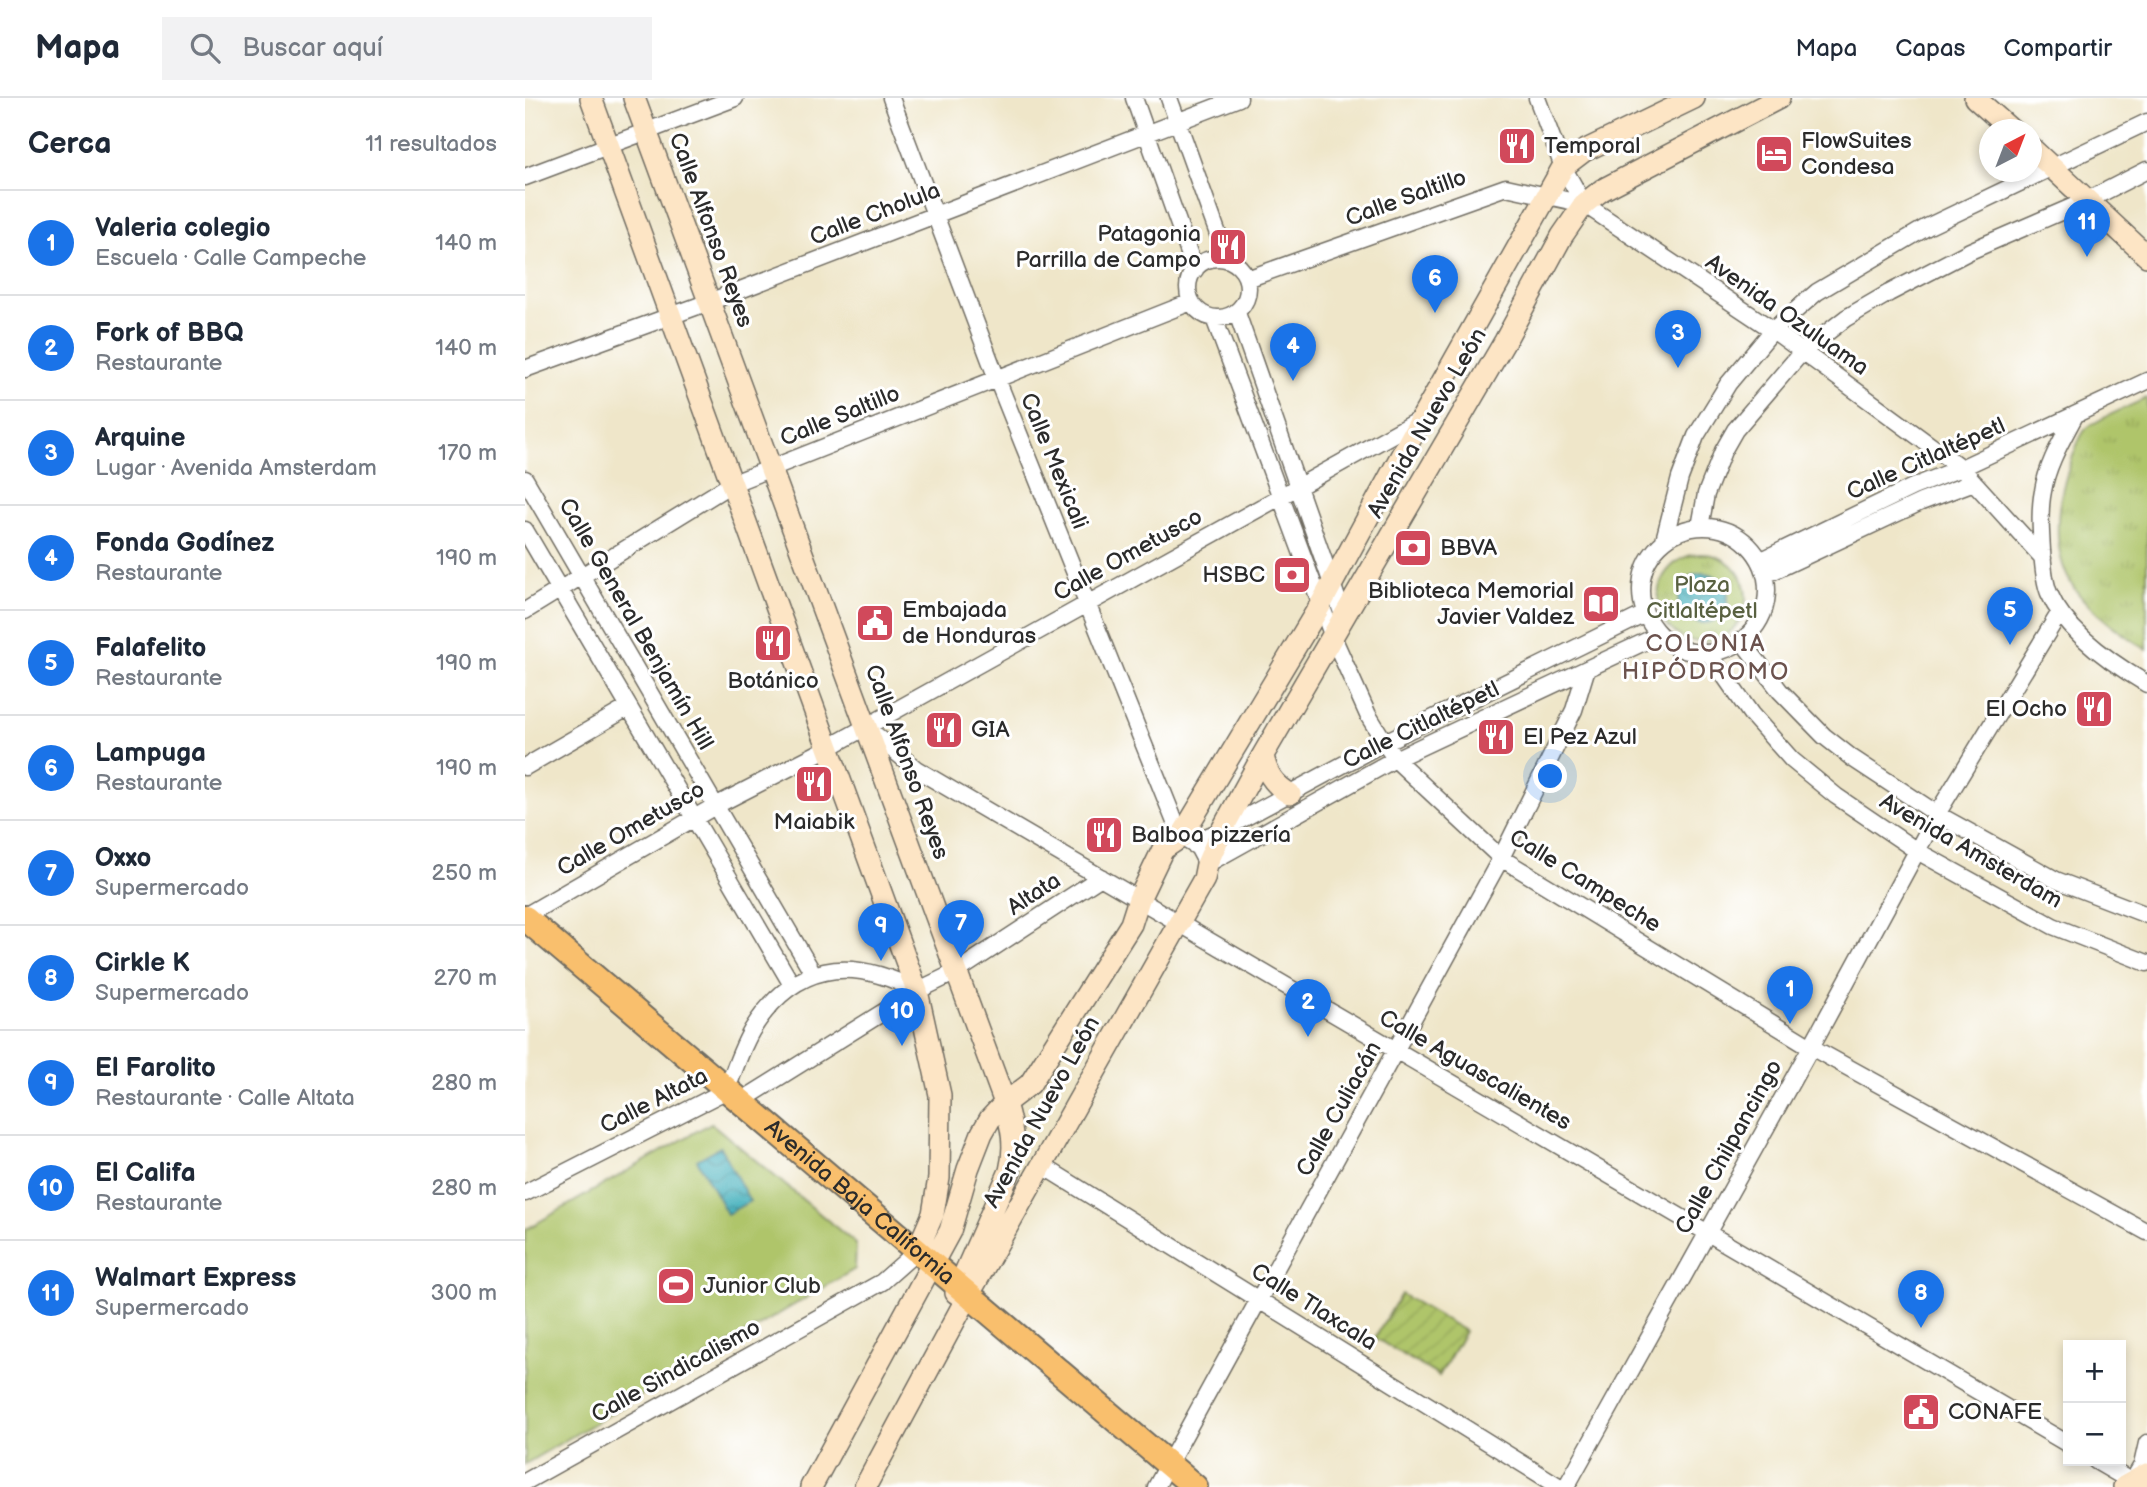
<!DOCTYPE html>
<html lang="es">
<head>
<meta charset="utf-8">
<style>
	:root { --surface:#fff; --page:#f2f2f3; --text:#1f2937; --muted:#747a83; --line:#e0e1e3; --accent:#1a73e8 }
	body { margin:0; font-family:"Balsamiq Sans",sans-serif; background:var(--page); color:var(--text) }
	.controls { position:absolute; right:21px; bottom:21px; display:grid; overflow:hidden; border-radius:0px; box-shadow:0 4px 10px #0003 }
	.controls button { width:63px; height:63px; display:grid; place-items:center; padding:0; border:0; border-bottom:2px solid var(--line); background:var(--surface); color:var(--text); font:35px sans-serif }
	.compass { position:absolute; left:1454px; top:21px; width:63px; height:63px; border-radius:50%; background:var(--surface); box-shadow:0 4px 10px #0003; rotate:42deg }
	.you { position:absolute; left:1026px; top:679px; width:24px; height:24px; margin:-18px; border:5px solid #fff; border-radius:50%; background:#1a73e8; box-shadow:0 0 0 10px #1a73e833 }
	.badge { display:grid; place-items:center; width:46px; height:46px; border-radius:50%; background:var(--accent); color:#fff; font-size:23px; font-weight:700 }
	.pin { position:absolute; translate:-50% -58px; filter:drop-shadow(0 2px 4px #0008) }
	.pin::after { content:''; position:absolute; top:37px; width:24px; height:21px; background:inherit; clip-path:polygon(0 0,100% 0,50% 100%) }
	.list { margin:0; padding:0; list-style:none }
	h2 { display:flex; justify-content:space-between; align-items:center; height:91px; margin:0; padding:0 28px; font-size:30px }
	h2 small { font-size:23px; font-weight:400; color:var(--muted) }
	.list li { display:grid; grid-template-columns:46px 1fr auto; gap:21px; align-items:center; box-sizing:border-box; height:105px; padding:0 28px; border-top:2px solid var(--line) }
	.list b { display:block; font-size:26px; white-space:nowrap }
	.list p { margin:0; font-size:23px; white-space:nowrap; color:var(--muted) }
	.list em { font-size:23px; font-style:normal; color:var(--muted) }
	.icon { flex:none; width:38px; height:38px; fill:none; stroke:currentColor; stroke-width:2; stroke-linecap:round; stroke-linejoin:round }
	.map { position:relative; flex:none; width:1622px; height:1389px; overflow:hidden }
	header { display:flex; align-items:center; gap:42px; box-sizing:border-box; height:98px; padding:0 35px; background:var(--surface); border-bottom:2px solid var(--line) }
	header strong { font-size:33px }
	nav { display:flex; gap:38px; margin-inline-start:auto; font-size:24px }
	.search { width:490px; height:63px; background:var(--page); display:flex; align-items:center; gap:18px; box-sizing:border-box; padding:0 24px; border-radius:0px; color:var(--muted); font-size:26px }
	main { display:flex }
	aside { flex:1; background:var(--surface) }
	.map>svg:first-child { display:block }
	.grass { fill:#afc56a; stroke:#6d784a; stroke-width:2 }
	.park { fill:url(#park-tufts); stroke:#6d784a; stroke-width:2 }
	.garden { fill:url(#garden-furrows); stroke:#6d784a; stroke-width:2 }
	.water { fill:url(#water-waves); stroke:#346c72; stroke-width:2 }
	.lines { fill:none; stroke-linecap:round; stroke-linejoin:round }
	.street-casing { stroke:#706c62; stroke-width:19 }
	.secondary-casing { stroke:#706c62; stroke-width:24 }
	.primary-casing { stroke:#706c62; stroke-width:28 }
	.street { stroke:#fff; stroke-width:16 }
	.secondary { stroke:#fde5c5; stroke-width:21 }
	.primary { stroke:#f9bf6d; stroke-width:24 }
	.labels { text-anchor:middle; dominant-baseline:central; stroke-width:6; stroke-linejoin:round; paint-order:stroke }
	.poi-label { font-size:23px; fill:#2b2b2b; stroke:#fff; text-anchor:start }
	.street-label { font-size:23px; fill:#2b2b2b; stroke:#fff }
	.park-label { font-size:23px; fill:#596141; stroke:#fff }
	.neighbourhood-label { font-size:24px; letter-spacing:2px; fill:#6b524d; stroke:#fff }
</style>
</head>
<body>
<header>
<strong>Mapa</strong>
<div class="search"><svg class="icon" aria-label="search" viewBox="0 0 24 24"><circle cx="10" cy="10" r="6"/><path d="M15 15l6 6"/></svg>Buscar aquí</div>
<nav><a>Mapa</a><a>Capas</a><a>Compartir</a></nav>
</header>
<main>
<aside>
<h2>Cerca<small>11 resultados</small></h2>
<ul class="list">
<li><span class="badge">1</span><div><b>Valeria colegio</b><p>Escuela · Calle Campeche</p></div><em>140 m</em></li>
<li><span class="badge">2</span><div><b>Fork of BBQ</b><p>Restaurante</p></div><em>140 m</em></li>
<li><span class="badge">3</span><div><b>Arquine</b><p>Lugar · Avenida Amsterdam</p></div><em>170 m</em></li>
<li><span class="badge">4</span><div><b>Fonda Godínez</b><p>Restaurante</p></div><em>190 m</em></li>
<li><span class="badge">5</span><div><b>Falafelito</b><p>Restaurante</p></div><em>190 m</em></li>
<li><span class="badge">6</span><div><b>Lampuga</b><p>Restaurante</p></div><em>190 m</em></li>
<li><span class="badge">7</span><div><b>Oxxo</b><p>Supermercado</p></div><em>250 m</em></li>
<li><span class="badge">8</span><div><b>Cirkle K</b><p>Supermercado</p></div><em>270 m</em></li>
<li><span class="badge">9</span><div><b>El Farolito</b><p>Restaurante · Calle Altata</p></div><em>280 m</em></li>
<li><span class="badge">10</span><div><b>El Califa</b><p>Restaurante</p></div><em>280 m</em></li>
<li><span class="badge">11</span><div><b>Walmart Express</b><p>Supermercado</p></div><em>300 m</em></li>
</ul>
</aside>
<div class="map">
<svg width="1622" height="1389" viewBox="0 0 1622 1389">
	<defs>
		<pattern id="park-tufts" width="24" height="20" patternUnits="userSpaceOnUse" patternTransform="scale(1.75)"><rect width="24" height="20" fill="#afc56a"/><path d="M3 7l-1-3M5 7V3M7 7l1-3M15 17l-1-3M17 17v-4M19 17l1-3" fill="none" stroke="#97a95c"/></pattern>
		<pattern id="garden-furrows" width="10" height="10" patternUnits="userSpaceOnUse" patternTransform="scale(1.75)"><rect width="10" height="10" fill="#afc56a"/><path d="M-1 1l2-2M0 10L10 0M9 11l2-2" fill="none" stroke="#97a95c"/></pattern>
		<pattern id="water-waves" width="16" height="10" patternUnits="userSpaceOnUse" patternTransform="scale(1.75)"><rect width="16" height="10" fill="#3dadba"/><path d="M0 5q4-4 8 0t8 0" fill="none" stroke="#338d97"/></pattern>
	</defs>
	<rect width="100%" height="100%" fill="#fff"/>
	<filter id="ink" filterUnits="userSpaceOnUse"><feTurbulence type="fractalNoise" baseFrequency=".0143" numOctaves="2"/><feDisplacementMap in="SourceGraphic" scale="14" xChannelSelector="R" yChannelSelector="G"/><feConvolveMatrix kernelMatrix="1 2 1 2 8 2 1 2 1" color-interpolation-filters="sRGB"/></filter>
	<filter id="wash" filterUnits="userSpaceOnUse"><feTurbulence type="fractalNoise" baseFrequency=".00686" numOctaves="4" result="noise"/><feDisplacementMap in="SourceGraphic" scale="28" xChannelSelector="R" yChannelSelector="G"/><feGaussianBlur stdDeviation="1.57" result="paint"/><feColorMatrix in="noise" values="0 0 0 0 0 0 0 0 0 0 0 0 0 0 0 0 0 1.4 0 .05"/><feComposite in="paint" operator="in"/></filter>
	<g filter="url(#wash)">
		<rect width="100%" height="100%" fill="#efe6c9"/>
		<path class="grass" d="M186,1025L331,1146L330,1171L0,1366V1132Z"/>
		<path class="park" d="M1622,300V552C1597,536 1561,511 1546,485C1527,453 1531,409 1542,376C1547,362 1551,344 1560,332C1567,323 1610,306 1622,300Z
			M1133 500a44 44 0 1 1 88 0a44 44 0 1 1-88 0Z"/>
		<path class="garden" d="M876,1196L940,1233L914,1278L850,1240Z"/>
		<path class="water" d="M1153 500a25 25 0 1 1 50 0a25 25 0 1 1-50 0Z
			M195,1049L225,1103L202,1116L172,1062Z"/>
	</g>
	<g filter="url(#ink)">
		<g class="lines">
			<defs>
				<path id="street" d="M366,0L472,281L656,739
					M609,0L670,172
					M644,0L702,161
					M1012,0L1038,69L1059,106
					M0,79L210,0
					M663 190a30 30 0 1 1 60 0a30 30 0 1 1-60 0Z
					M722,181L981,89L1059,106L1248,232L1436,370L1518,460
					M712,215L819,520
					M689,220L808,539L843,617L870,661L976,760L1286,949L1622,1134
					M0,271L184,204L714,0
					M1549,319C1537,342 1522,367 1518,393C1514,413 1516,433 1517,453C1518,466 1519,483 1524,495C1540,533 1588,566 1622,586
					M0,381L288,875
					M1116 492a63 63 0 1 1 126 0a63 63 0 1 1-126 0Z
					M1175,429L1181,396L1198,353L1210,332L1277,254L1321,220L1364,195L1445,153L1563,102L1622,72
					M0,432L267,887
					M1139,442L1155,380L1171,338L1203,286L1248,232L1292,194L1402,129L1622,24
					M1235,463L1388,389L1436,370L1622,283
					M1240,477L1396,404L1449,384
					M0,513L206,386L666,204
					M1217,543L1255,593L1299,638L1327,660L1412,716L1531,782L1622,817
					M1184,556L1226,616L1267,662L1311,698L1392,753L1528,828L1622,865
					M341,629L391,671L1543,1346
					M0,669L104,609
					M656,739L673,749L682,766L870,661L1134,537
					M658,739L674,742L697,732L860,644L1120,516
					M0,818L190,708L303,650L897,320
					M216,1003L392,893L431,874L576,779
					M518,1068L1035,1389
					M0,1095L202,992C209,972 216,951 227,932C268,865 325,857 392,893
					M1571,1363L1614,1388
					M0,1384L357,1184L392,1153
					M1607,1384L1617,1367L1622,1345
					M631,1389L976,760L1049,612L1061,573
					M1041,1389L1286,949L1412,716L1535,514"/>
				<path id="secondary" d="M66,0L392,893L415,997L414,1080L408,1116L392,1153
					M109,0L480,1005C487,1030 491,1048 485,1073L431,1195
					M1450,0L1486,32
					M1506,50L1622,158
					M738,657C741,675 749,687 765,696
					M286,1389L425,1133L443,1071L457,1035L465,1021L480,1005L505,986L606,826L614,801L638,751L656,739L796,506L888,336L1038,69L1059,53L1169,0
					M340,1389L444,1196L679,781L682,766L697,732L738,657L980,243L1037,138L1059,106L1077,92L1254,0
					M1599,1389L1622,1376"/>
				<g id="primary">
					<path id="s1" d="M0,820L670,1389"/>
				</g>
			</defs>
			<use href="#street" class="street-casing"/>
			<use href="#secondary" class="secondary-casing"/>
			<use href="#primary" class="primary-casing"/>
			<use href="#street" class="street"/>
			<use href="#secondary" class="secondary"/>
			<use href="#primary" class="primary"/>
		</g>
	</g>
	<defs>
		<symbol id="restaurant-square" viewBox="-11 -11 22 22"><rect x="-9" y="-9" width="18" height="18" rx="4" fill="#d1495b" stroke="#fff"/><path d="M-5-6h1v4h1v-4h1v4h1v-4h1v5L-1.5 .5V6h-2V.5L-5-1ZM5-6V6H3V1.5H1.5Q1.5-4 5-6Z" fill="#fff"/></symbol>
		<symbol id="hotel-square" viewBox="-11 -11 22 22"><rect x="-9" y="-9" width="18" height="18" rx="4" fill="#d1495b" stroke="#fff"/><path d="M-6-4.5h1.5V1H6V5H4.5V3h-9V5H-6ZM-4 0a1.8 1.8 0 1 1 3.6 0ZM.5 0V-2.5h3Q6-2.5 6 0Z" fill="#fff"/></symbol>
		<symbol id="bank-square" viewBox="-11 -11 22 22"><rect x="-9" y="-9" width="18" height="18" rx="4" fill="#d1495b" stroke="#fff"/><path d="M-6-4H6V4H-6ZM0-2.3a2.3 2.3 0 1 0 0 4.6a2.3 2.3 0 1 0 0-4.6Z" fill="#fff"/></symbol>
		<symbol id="library-square" viewBox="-11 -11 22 22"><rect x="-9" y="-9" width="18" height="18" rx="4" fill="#d1495b" stroke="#fff"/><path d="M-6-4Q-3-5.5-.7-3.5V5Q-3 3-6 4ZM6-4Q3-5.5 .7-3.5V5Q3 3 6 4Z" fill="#fff"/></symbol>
		<symbol id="civic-square" viewBox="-11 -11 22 22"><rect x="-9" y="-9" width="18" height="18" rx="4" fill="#d1495b" stroke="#fff"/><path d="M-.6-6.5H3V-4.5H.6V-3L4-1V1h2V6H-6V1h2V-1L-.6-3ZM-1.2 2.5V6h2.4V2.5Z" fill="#fff"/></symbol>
		<symbol id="stadium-square" viewBox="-11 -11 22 22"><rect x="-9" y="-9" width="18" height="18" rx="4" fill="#d1495b" stroke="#fff"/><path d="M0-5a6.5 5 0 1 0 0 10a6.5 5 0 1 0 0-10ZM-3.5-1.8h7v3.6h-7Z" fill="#fff"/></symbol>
	</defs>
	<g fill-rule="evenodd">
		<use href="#restaurant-square" x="970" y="26" width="44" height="44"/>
		<use href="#hotel-square" x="1227" y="34" width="44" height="44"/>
		<use href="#restaurant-square" x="681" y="127" width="44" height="44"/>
		<use href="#bank-square" x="866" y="428" width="44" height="44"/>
		<use href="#bank-square" x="745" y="455" width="44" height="44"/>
		<use href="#library-square" x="1054" y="484" width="44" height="44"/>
		<use href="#civic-square" x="328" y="503" width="44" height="44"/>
		<use href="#restaurant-square" x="226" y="523" width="44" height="44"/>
		<use href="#restaurant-square" x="1547" y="589" width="44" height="44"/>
		<use href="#restaurant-square" x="397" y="610" width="44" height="44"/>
		<use href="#restaurant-square" x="949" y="617" width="44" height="44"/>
		<use href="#restaurant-square" x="267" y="664" width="44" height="44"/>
		<use href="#restaurant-square" x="557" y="715" width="44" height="44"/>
		<use href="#stadium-square" x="129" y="1166" width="44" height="44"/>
		<use href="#civic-square" x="1374" y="1292" width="44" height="44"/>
	</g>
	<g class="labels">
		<g class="poi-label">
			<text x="1276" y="43">FlowSuites<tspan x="1276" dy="26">Condesa</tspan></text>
			<text x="1019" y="48">Temporal</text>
			<text x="676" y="136" text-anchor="end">Patagonia<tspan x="676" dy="26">Parrilla de Campo</tspan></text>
			<text x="915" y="450">BBVA</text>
			<text x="740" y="477" text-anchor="end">HSBC</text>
			<text x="1049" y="493" text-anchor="end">Biblioteca Memorial<tspan x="1049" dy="26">Javier Valdez</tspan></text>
			<text x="377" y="512">Embajada<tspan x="377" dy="26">de Honduras</tspan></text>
			<text x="248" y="583" text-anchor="middle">Botánico</text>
			<text x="1542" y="611" text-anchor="end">El Ocho</text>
			<text x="446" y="632">GIA</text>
			<text x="998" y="639">El Pez Azul</text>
			<text x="289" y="724" text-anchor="middle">Maiabik</text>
			<text x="606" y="737">Balboa pizzería</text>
			<text x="178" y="1188">Junior Club</text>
			<text x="1423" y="1314">CONAFE</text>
		</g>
		<g class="street-label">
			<text transform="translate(881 100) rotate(-20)">Calle Saltillo</text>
			<text transform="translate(350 116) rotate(-21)">Calle Cholula</text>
			<text transform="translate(186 132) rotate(70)">Calle Alfonso Reyes</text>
			<text transform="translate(1262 217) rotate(35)">Avenida Ozuluama</text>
			<text transform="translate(315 318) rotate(-22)">Calle Saltillo</text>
			<text transform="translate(902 325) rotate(-60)">Avenida Nuevo León</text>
			<text transform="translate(1401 361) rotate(-24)">Calle Citlaltépetl</text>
			<text transform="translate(529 363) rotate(68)">Calle Mexicali</text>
			<text transform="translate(603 457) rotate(-29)">Calle Ometusco</text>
			<text transform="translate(111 526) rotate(60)">Calle General Benjamín Hill</text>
			<text transform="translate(896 627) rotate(-26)">Calle Citlaltépetl</text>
			<text transform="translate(382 664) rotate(70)">Calle Alfonso Reyes</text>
			<text transform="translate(106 731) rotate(-30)">Calle Ometusco</text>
			<text transform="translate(1446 753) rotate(30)">Avenida Amsterdam</text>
			<text transform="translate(1060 783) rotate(32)">Calle Campeche</text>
			<text transform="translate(509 796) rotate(-33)">Altata</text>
			<text transform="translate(950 972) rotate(30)">Calle Aguascalientes</text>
			<text transform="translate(129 1003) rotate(-27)">Calle Altata</text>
			<text transform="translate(814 1011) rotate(-61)">Calle Culiacán</text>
			<text transform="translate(517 1014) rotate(-61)">Avenida Nuevo León</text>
			<text transform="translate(1204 1049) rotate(-61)">Calle Chilpancingo</text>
			<text stroke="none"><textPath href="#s1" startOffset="439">Avenida Baja California</textPath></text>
			<text transform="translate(789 1209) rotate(32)">Calle Tlaxcala</text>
			<text transform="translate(151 1273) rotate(-29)">Calle Sindicalismo</text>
		</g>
		<g class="park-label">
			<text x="1177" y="487">Plaza<tspan x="1177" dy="26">Citlaltépetl</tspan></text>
		</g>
		<g class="neighbourhood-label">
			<text x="1181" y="545">COLONIA<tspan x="1181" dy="28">HIPÓDROMO</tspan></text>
		</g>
	</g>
</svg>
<div class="controls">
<button>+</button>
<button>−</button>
</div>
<svg class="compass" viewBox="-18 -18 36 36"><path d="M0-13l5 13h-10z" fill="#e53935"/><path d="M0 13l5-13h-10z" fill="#747a83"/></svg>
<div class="you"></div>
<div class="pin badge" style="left:1265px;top:926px">1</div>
<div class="pin badge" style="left:783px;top:939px">2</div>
<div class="pin badge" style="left:1153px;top:270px">3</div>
<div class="pin badge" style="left:768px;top:283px">4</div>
<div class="pin badge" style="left:1485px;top:547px">5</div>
<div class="pin badge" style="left:910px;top:215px">6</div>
<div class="pin badge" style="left:436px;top:860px">7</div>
<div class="pin badge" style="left:1396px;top:1230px">8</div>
<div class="pin badge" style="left:356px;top:863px">9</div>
<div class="pin badge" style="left:377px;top:948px">10</div>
<div class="pin badge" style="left:1562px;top:159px">11</div>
</div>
</main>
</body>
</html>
